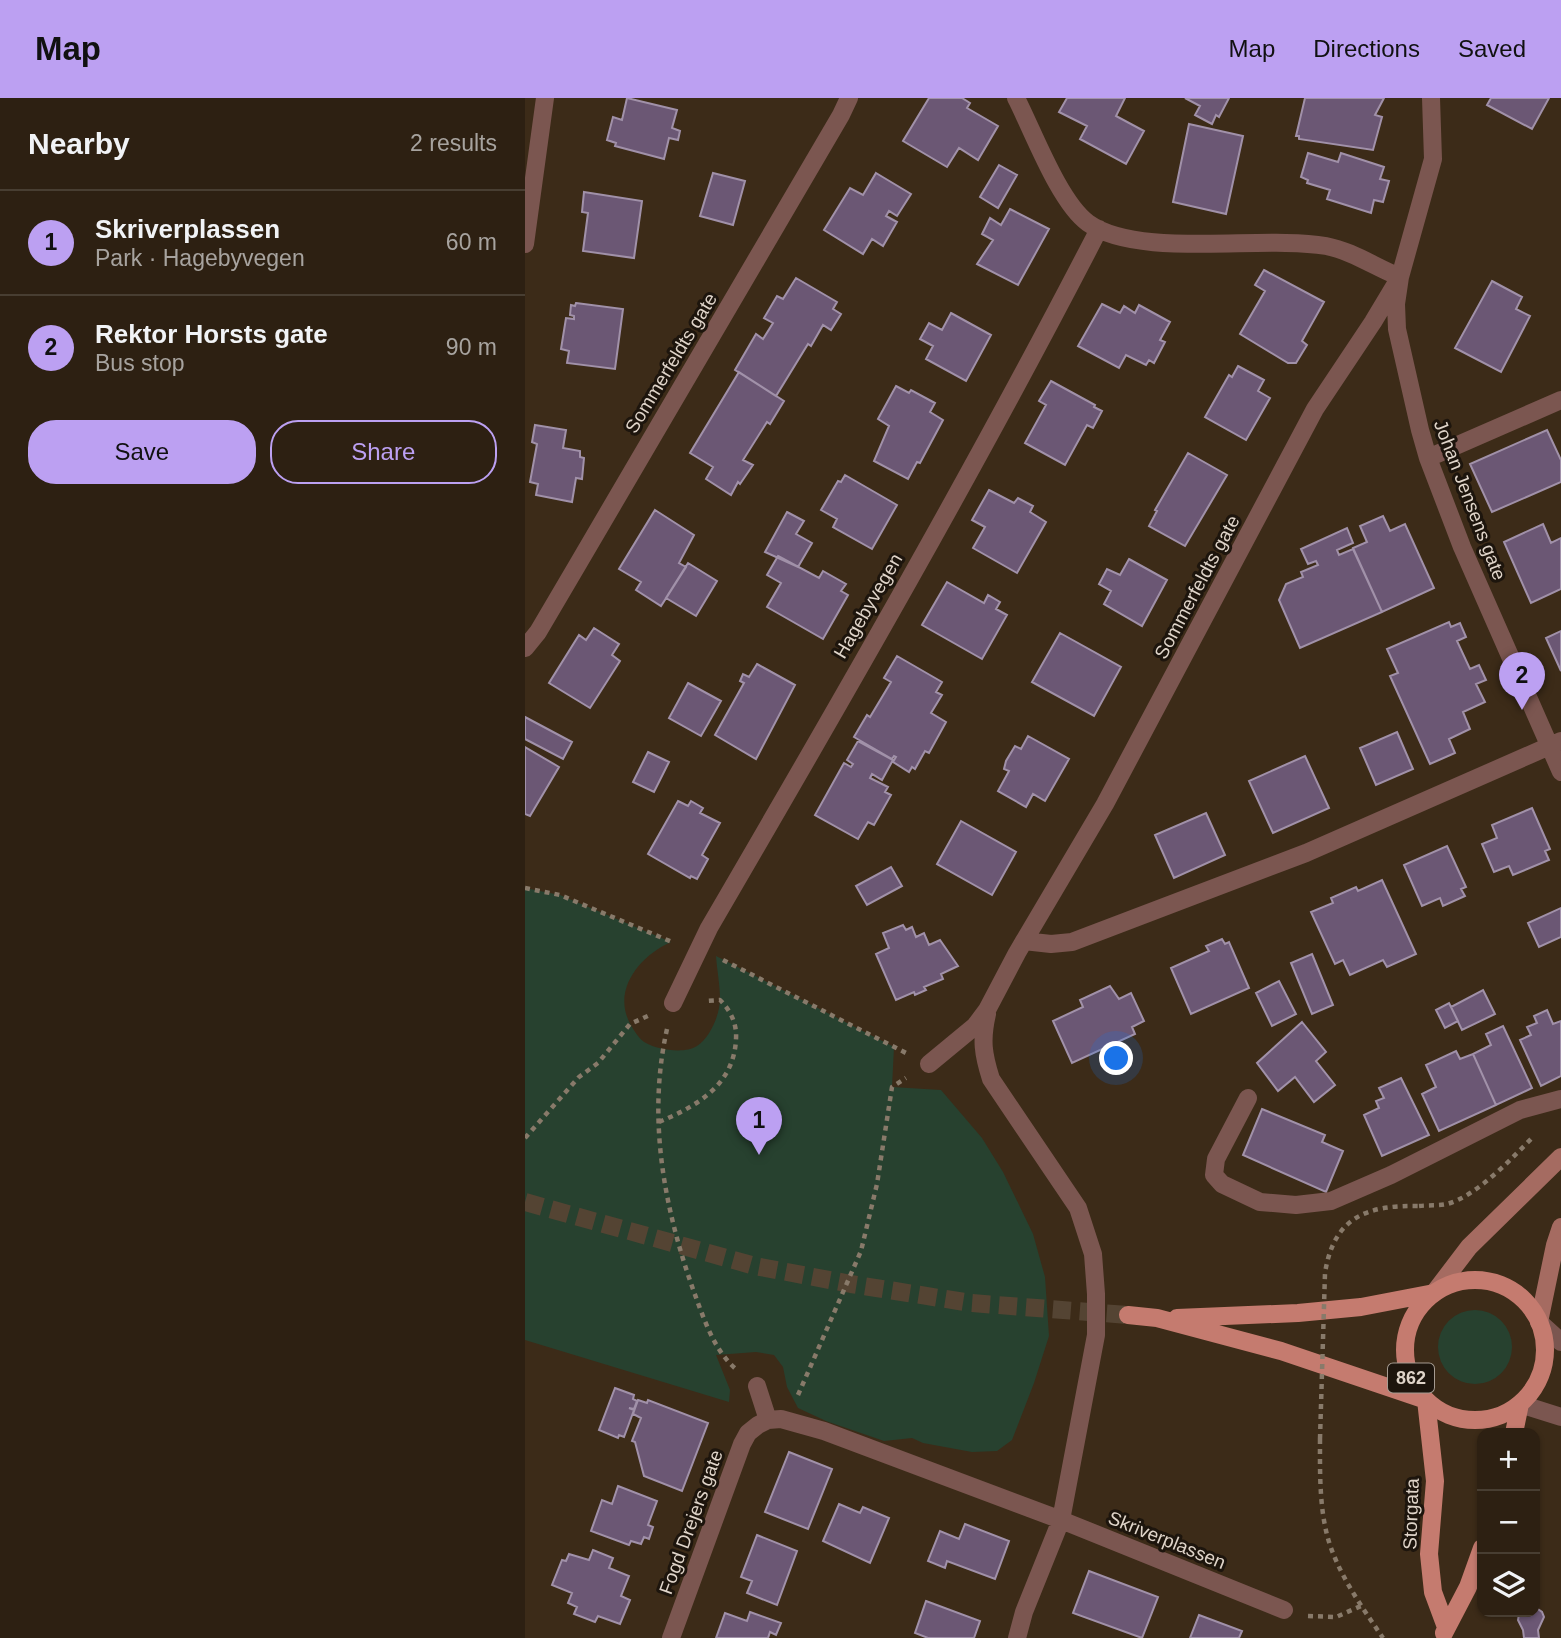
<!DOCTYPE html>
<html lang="en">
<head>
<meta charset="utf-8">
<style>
	:root { --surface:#2d2012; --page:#35281b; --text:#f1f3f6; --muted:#a7a39f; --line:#483e32; --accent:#bca0f2 }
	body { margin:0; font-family:Arial,sans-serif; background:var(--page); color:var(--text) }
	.controls { position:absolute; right:21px; bottom:21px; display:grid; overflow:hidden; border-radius:14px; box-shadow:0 2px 5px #0004 }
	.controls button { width:63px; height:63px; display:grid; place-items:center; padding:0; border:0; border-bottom:2px solid var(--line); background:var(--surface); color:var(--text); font:35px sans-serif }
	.you { position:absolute; left:592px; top:961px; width:24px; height:24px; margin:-18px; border:5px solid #fff; border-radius:50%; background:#1a73e8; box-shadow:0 0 0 10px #1a73e833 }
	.badge { display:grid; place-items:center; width:46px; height:46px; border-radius:50%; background:var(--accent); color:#111; font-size:23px; font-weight:700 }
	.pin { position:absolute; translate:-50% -58px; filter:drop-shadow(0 2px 4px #0008) }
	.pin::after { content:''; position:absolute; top:37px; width:24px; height:21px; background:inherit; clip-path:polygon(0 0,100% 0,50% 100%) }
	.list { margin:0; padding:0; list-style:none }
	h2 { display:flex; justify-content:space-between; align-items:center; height:91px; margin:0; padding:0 28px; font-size:30px }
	h2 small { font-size:23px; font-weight:400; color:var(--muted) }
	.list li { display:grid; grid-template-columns:46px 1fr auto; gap:21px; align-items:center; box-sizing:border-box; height:105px; padding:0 28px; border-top:2px solid var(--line) }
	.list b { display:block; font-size:26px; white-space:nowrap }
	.list p { margin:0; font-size:23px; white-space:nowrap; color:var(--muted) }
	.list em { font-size:23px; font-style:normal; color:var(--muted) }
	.actions { display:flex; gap:14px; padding:21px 28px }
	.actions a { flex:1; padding:16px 0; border:2px solid var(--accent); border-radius:28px; text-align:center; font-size:24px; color:var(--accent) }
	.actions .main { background:var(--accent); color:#111 }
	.icon { flex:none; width:38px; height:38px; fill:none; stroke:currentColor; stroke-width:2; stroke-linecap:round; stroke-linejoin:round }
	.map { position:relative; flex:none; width:1036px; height:1540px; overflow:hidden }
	header { display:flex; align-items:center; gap:42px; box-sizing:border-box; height:98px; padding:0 35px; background:var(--accent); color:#111 }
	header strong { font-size:33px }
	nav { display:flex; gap:38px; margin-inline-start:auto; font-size:24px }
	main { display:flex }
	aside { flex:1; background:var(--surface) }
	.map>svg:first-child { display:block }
	.green { fill:#27412f }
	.building { fill:#6b5774; stroke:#a191a9; stroke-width:2 }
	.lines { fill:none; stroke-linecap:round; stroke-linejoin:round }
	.primary-tunnel { stroke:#544433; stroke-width:18; stroke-dasharray:18 9; stroke-linecap:butt }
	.path { stroke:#887a6a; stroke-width:4.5; stroke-dasharray:5 5; stroke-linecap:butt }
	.lane { stroke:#7b5650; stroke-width:18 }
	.street { stroke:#7b5650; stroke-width:18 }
	.secondary { stroke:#a56b61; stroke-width:18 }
	.primary { stroke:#c57b6f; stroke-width:18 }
	.path-bridge { stroke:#887a6a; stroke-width:4.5; stroke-dasharray:5 5; stroke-linecap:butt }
	.labels { text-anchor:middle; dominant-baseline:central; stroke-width:6; stroke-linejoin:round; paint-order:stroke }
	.shield { fill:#1d150d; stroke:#a59b91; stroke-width:2 }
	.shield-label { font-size:18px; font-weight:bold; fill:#dfd4c9 }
	.street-label { font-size:19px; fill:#dfd4c9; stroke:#1d150d }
</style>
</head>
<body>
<header>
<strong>Map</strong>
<nav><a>Map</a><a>Directions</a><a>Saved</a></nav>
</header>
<main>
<aside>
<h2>Nearby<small>2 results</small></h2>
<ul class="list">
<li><span class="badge">1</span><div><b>Skriverplassen</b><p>Park · Hagebyvegen</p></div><em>60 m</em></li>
<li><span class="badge">2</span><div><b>Rektor Horsts gate</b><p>Bus stop</p></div><em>90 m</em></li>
</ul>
<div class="actions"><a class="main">Save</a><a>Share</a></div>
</aside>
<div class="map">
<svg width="1036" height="1540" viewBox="0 0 1036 1540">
	<rect width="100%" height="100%" fill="#3c2b18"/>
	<path class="green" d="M0,790L35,797L146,844C114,858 85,894 107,929C110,934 115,942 121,945C133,952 160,956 172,948C186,939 195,915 195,901C195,887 192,872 191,858L369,949L367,989L416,992L457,1040L478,1074L508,1136L520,1179L524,1238L509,1285L487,1342L472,1353L447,1354L398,1345L387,1340L359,1343L301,1323L273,1310L262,1289L258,1269L249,1257L231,1254L191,1257L205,1292L204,1304L0,1242Z
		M913 1249a37 37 0 1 1 74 0a37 37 0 1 1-74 0Z"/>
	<path class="building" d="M102,0L152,12L147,30L155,33L153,42L144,40L139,61L90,48L91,45L82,42L88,19L97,22Z
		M404,0H437L445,5L442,10L473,28L453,62L434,50L422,69L378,43Z
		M542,0H600L591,18L619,33L601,66L555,41L562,28L534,14Z
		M660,0H704L694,19L691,17L687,26L670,17L675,8Z
		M780,0H859L850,17L857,19L848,52L774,41V38H771Z
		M966,0H1024L1007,31L962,7Z
		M664,26L718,38L701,116L648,104Z
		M783,55L813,64L816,55L859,69L855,81L864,83L858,104L849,102L846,115L802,101L805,92L782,85L783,82L776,79Z
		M474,67L492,77L473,110L455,99Z
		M188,75L220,83L208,127L175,118Z
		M351,75L386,96L372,118L364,113L361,118L372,124L358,148L347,141L338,156L299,132L325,90L338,97Z
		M59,94L117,103L109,160L58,153L63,115L57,114Z
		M485,111L524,131L493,187L452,166L468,142L457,136L465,120L476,127Z
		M739,172L799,204L777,243L782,247L771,265H763L715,236L740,193L730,187Z
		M271,180L312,204L308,211L316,216L306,232L298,227L286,248L283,246L251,298L210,272L231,236L238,241L248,225L239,220L252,198L258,201Z
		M967,183L997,199L991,211L1005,218L976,274L930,250Z
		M51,205L98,211L90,271L42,265L44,253L36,251L41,220L49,221V218L45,217L46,207L50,208Z
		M577,206L595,215L599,208L610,215L614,207L645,224L635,242L640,244L629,265L624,262L621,267L601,257L594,270L553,248Z
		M426,215L466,237L441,283L401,261L408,248L395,241L404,225L417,232Z
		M713,268L739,282L733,293L745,300L721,342L680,319L704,277L707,279Z
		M214,274L259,303L245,326L242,324L218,362L228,367L215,386L213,384L206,397L181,381L188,369L165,355Z
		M526,283L570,307L569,309L577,313L568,330L562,327L540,367L500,345L521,307L514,303Z
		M371,288L384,295L386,292L410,305L405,314L418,322L395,365L392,364L383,381L349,363L364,328L353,321Z
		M10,327L41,332L38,350L55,353V359L59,360L57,381L51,380L47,404L11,397L13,386L5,384L12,346L7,344Z
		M1022,332L1036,362V384L967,414L945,366Z
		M663,355L702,377L660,448L624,428L632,413L630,412Z
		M320,377L372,407L347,451L308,429L312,421L296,412L313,383L316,384Z
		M464,392L489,405L493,400L508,408L505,414L521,424L492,475L448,450L460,429L447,422Z
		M130,412L169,437L154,465L161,469L136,508L111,492L116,484L94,471Z
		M262,414L279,423L271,436L287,445L273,469L240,454Z
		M858,418L865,433L880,426L909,490L857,514L828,450L842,444L835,428Z
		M1018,426L1026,445L1036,440V491L1006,505L979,444Z
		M822,430L828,445L812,452L814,457L828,451L857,514L775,550L754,502L761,486L778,479L776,474L793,467L791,463L783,466L776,451Z
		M253,458L294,480L298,473L321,486L316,493L323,497L298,541L242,509L256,485L242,477Z
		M604,461L642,482L617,528L579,506L586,493L574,486L582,471L595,477Z
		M163,465L192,483L171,518L141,500Z
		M422,484L459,505L463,497L475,504L471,511L482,517L457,561L397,527Z
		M924,524L926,529L935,525L941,539L932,543L945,571L954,567L961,582L951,586L960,604L938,614L945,631L924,641L930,655L905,666L865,578L873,575L862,551Z
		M69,530L94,546L87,557L95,563L65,610L24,585L54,537L61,542Z
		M1036,533V573L1021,540Z
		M535,535L596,569L569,618L507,584Z
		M372,558L417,584L411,594L417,597L406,615L421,624L404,655L400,653L390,671L387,669L384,674L368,664L371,659L369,658L367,661L329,639L342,617L345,619L366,584L359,580Z
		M232,566L270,587L231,661L190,637L219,585L215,583L218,576L224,579Z
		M163,585L196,603L176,638L144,620Z
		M0,619L47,644L38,661L0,641Z
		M872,634L888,671L851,687L835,650Z
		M503,638L544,661L520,703L508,696L501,709L473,693L484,673L479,671L481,663L490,648L496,651Z
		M333,643L368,662L357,682L347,676L345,680L363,689L360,694L366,697L349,727L343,724L333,741L290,717L319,665L326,669L328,666L322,662Z
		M0,649L34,669L5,718L0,716Z
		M123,654L144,664L129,694L108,684Z
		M780,658L804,710L748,735L724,683Z
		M153,703L163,708L166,703L178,710L175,715L195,725L177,757L183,761L172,781L166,778L165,780L123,756Z
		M1007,710L1025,751L1020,753L1024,762L988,777L984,768L969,774L957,746L972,740L967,727Z
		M681,715L700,757L649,780L630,737Z
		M436,723L491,754L467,797L412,766Z
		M922,748L941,789L936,791L940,798L918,808L915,800L897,808L879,767Z
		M366,769L377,788L342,807L331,788Z
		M857,782L891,856L862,869L858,862L825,877L818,862L810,866L786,814L808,805L806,800L831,789L833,793Z
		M1036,810V839L1014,849L1003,825Z
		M378,827L381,832L387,829L391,839L399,835L404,847L415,842L433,868L416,876L418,881L399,889L401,892L390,897L389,894L371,902L351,856L364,850L358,835Z
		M697,841L700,846L704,844L724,890L666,916L646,870L684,853L681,848Z
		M787,856L808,907L787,916L766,865Z
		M754,883L771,916L747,928L731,895Z
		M585,888L594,901L606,895L619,923L607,929L610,936L547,965L528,923L558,909L555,902Z
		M958,892L970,916L937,932L926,909Z
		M924,905L933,923L920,930L911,912Z
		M1022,912L1028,926L1036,923V978L1016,988L995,942L1006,937L1002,929L1012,925L1009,918Z
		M777,924L801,954L791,963L810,987L789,1004L770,979L753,993L732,965Z
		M978,928L1007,990L971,1007L948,956L966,947L961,936Z
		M931,953L935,961L948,956L971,1007L914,1033L897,996L911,989L901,967Z
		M876,980L904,1037L857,1058L839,1017L854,1010L851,1003L859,1000L854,990Z
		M737,1011L800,1037L797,1044L818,1053L801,1094L718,1057Z
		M90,1290L109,1297L108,1301L112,1303L109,1311L104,1310L109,1312L99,1339L94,1337L93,1340L74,1332Z
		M113,1302L122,1305L123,1302L183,1325L157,1393L119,1378L110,1344L107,1343L116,1320L108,1316Z
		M264,1354L307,1371L283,1431L240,1414Z
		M93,1388L132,1403L123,1427L128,1429L124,1441L119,1439L116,1446L106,1443L104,1447L66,1433L77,1402L87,1406Z
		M314,1406L335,1415L338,1409L364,1420L345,1465L298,1443Z
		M440,1426L484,1443L470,1481L422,1463L420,1470L403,1463L415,1433L434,1441Z
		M232,1437L272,1453L252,1507L222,1495L227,1483L216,1479Z
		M68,1452L88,1460L84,1470L104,1478L96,1498L105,1502L95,1526L73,1518L70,1524L49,1516L52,1509L43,1505L47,1495L27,1487L37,1462L41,1463L44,1456L64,1462Z
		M564,1473L633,1499L617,1540L548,1515Z
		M401,1503L455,1523L449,1540H403L390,1535Z
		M1010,1509L1017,1514L1019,1519L1013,1532L1014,1540H999L998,1532L993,1522L994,1516L1010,1514Z
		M225,1514L256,1525L251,1537L245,1534L243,1540H191L200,1515L222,1523Z
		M674,1517L717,1533L714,1540H665Z"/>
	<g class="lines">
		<path class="primary-tunnel" d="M0,1104L230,1168L326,1186L446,1205L603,1217"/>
		<path class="path" d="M0,790L35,797L147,844
			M198,862L381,955
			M142,931C122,1020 139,1110 169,1194C179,1221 189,1253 212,1272
			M134,1024C172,1008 209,987 211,941C212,926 206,913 195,902L180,903
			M0,1040L54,979L73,965L105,926L125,917
			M894,1108C903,1107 913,1108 922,1106C952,1098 987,1060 1009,1038
			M273,1297L336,1153L352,1086L367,989L381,980
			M795,1341C795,1377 794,1416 806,1450C818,1483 839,1512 858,1540
			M783,1518L811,1519L836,1508"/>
		<path class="lane" d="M723,1000L691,1061L689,1077L697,1086L735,1104L771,1107L806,1103L866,1077L995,1012L1036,1001"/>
		<path class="street" d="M491,0C508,33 534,104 563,125C613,161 737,137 801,148C827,153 850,169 875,179L871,206L872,231L895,332L903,360L937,449L1036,674
			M0,146L20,0
			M903,360L1036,302
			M0,550L13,534L53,466L316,17L324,0
			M499,843L526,846L547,844L781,755L1036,643
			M148,905L184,830C318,600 452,368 574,131
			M462,916C456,942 458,956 466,981L553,1110L568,1156L571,1196V1237L536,1422L499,1514L492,1540
			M404,966L450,928L462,912L492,855L580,706L790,311L848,224L875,179L908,61L906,0
			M1014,1224L1036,1244
			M232,1288L243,1322
			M995,1306L1036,1319
			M146,1540L217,1346L223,1335L233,1327L243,1322L256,1321L299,1333L536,1422L759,1512"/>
		<path class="secondary" d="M909,1195L944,1149L1036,1059
			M1014,1224L1030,1147L1036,1129"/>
		<path class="primary" d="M880 1252a70 70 0 1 1 140 0a70 70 0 1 1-140 0Z
			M603,1217L632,1220L756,1253L901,1302L910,1383L904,1456L908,1494L921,1529
			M652,1220L773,1215L836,1209L909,1195
			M989,1335L995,1306
			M919,1535L943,1489L957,1450"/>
		<path class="path-bridge" d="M795,1341L800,1175C809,1118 843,1107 894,1108"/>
	</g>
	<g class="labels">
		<rect class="shield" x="863" y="1265.5" width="46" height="29" rx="5"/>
		<g class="shield-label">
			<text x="886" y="1280">862</text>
		</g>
		<g class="street-label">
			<text transform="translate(146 265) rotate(-59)">Sommerfeldts gate</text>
			<text transform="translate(945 402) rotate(69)">Johan Jensens gate</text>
			<text transform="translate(672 489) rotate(-62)">Sommerfeldts gate</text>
			<text transform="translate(343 508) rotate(-60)">Hagebyvegen</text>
			<text transform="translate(886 1416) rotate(-88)">Storgata</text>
			<text transform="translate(166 1424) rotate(-70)">Fogd Drejers gate</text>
			<text transform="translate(642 1442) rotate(22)">Skriverplassen</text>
		</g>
	</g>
</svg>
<div class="controls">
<button>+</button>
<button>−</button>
<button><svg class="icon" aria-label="layers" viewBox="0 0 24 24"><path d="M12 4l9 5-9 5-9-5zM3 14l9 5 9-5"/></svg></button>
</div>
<div class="you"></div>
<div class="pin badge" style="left:234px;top:1057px">1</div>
<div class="pin badge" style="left:997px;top:612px">2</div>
</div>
</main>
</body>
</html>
